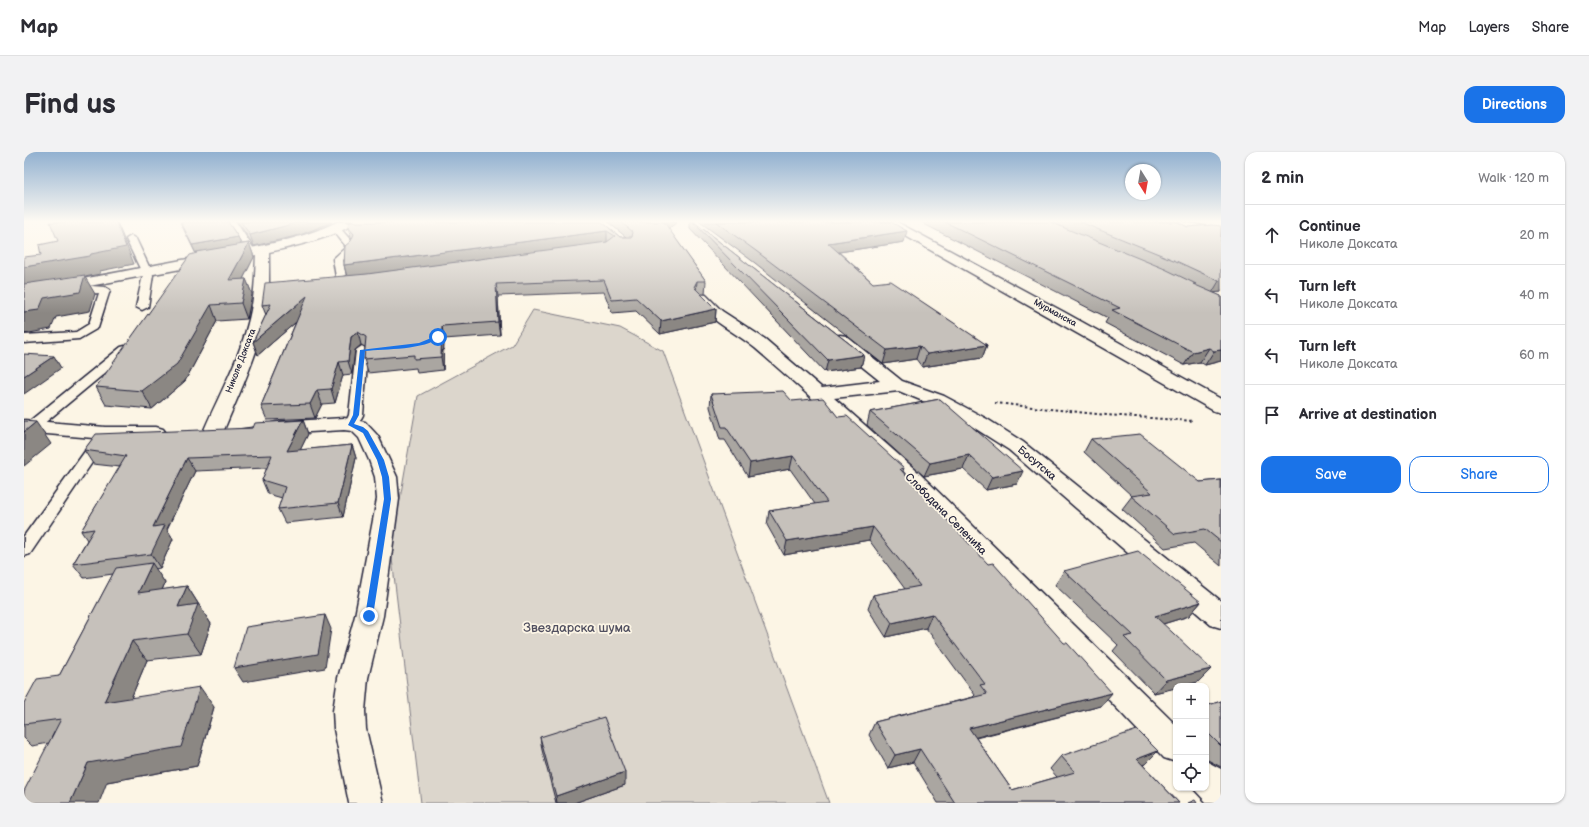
<!DOCTYPE html>
<html lang="en">
<head>
<meta charset="utf-8">
<style>
	:root { --surface:#fff; --page:#f2f2f3; --text:#2b2b33; --muted:#7c7c81; --line:#e1e1e2; --accent:#1a73e8 }
	body { margin:0; font-family:"Balsamiq Sans",sans-serif; background:var(--page); color:var(--text) }
	.controls { position:absolute; right:12px; bottom:12px; display:grid; overflow:hidden; border-radius:8px; box-shadow:0 1px 3px #0004 }
	.controls button { width:36px; height:36px; display:grid; place-items:center; padding:0; border:0; border-bottom:1px solid var(--line); background:var(--surface); color:var(--text); font:20px sans-serif }
	.compass { position:absolute; left:1101px; top:12px; width:36px; height:36px; border-radius:50%; background:var(--surface); box-shadow:0 1px 3px #0004; rotate:169deg }
	.stop { position:absolute; width:12px; height:12px; margin:-9px; border:3px solid #1a73e8; border-radius:50%; background:#fff }
	.stop.end { background:#1a73e8; border-color:#fff; box-shadow:0 1px 4px #0008 }
	.list { margin:0; padding:0; list-style:none }
	h2 { display:flex; justify-content:space-between; align-items:center; height:52px; margin:0; padding:0 16px; font-size:17px }
	h2 small { font-size:13px; font-weight:400; color:var(--muted) }
	.list li { display:grid; grid-template-columns:26px 1fr auto; gap:12px; align-items:center; box-sizing:border-box; height:60px; padding:0 16px; border-top:1px solid var(--line) }
	.list b { display:block; font-size:15px; white-space:nowrap }
	.list p { margin:0; font-size:13px; white-space:nowrap; color:var(--muted) }
	.list em { font-size:13px; font-style:normal; color:var(--muted) }
	.actions { display:flex; gap:8px; padding:12px 16px }
	.actions a { flex:1; padding:9px 0; border:1px solid var(--accent); border-radius:12px; text-align:center; font-size:14px; color:var(--accent) }
	.actions .main { background:var(--accent); color:#fff }
	.icon { flex:none; width:22px; height:22px; fill:none; stroke:currentColor; stroke-width:2; stroke-linecap:round; stroke-linejoin:round }
	.map { position:relative; flex:none; width:1197px; height:651px; overflow:hidden; border-radius:12px }
	header { display:flex; align-items:center; gap:24px; box-sizing:border-box; height:56px; padding:0 20px; background:var(--surface); border-bottom:1px solid var(--line) }
	header strong { font-size:19px }
	nav { display:flex; gap:22px; margin-inline-start:auto; font-size:14px }
	.intro { display:flex; align-items:center; justify-content:space-between; box-sizing:border-box; height:96px; padding:0 24px }
	h1 { margin:0; font-size:28px }
	.button { padding:10px 18px; border-radius:12px; background:var(--accent); color:#fff; font-size:14px; font-weight:700 }
	main { display:flex; gap:24px; padding:0 24px }
	aside { flex:1; background:var(--surface); border-radius:12px; box-shadow:0 1px 3px #0004 }
	.map>svg:first-child { display:block }
	.green { fill:#dcd6cc; stroke:#7f7c84 }
	.lines { fill:none; stroke-linecap:round; stroke-linejoin:round }
	.lane-casing { stroke:#22223b; stroke-width:3 }
	.street-casing { stroke:#22223b; stroke-width:3 }
	.path { stroke:#22223b; stroke-width:2; stroke-dasharray:2.5 2.5; stroke-linecap:butt }
	.lane { fill:#fcf5e5; fill-rule:evenodd }
	.street { fill:#fcf5e5; fill-rule:evenodd }
	.wall { fill:#aaa6a1; stroke:#22223b }
	.shaded-wall { fill:#8b8783; stroke:#22223b }
	.building { fill:#c6c1bb; stroke:#22223b }
	.route { fill:#1a73e8 }
	.labels { text-anchor:middle; dominant-baseline:central; stroke-width:3.5; stroke-linejoin:round; paint-order:stroke }
	.far-street-label { font-size:9px; fill:#22223b; stroke:#fcf5e5 }
	.street-label { font-size:11px; fill:#22223b; stroke:#fcf5e5 }
	.near-park-label { font-size:13px; fill:#504f5f; stroke:#fcf5e5 }
</style>
</head>
<body>
<header>
<strong>Map</strong>
<nav><a>Map</a><a>Layers</a><a>Share</a></nav>
</header>
<div class="intro"><h1>Find us</h1><a class="button">Directions</a></div>
<main>
<div class="map">
<svg width="1197" height="651" viewBox="0 0 1197 651">
	<rect width="100%" height="100%" fill="#fcf5e5"/>
	<filter id="ink" filterUnits="userSpaceOnUse"><feTurbulence type="fractalNoise" baseFrequency=".025" numOctaves="2"/><feDisplacementMap in="SourceGraphic" scale="8" xChannelSelector="R" yChannelSelector="G"/><feConvolveMatrix kernelMatrix="1 2 1 2 8 2 1 2 1" color-interpolation-filters="sRGB"/></filter>
	<g filter="url(#ink)">
		<path class="green" d="M509,158L596,176L639,199L805,651H397L367,398L394,244L488,193Z"/>
		<g class="lines">
			<defs>
				<path id="lane" d="M203,70H212L232,100L230,102H224Z
					M312,74L315,75L331,93L329,99L319,108L323,131L318,134L313,131L309,107L321,96V93L308,77Z
					M107,84L112,87L129,123L124,155L118,158L112,155L119,123L102,87Z
					M68,134L81,135L86,138L74,176L55,187L0,191V183L52,180L65,172L75,141L47,143L42,140L47,137Z
					M101,194L107,198L105,201L12,278H2L0,275L2,272L97,195Z
					M338,194L344,198L339,263L332,276H322L320,273L325,263L332,198Z
					M77,283L82,284L84,287L6,402L0,404V384L72,284Z"/>
				<path id="street" d="M313,70H330C319,84 263,96 245,100V133L270,131L275,132L277,135L275,138L244,142C241,190 218,234 200,278L197,282L190,284L183,282L180,278C197,239 219,200 227,158C231,140 231,121 232,103L60,135L0,144V136C53,129 105,118 158,108C211,98 264,93 313,70Z
					M857,70H873L1040,160L1197,247V261L1190,259Z
					M1131,70H1159L1197,77V85L1137,74Z
					M677,142L682,143L698,159L741,187L798,236L856,229L810,192L808,188L810,184L816,183L822,184L878,229L920,244L963,267L999,290L1197,449V476L1187,473L985,298L949,275L906,252L875,239L810,246L894,320L1152,573V610L1140,606L878,330C830,284 781,239 731,196C710,179 685,169 670,146L672,143Z
					M320,266L341,270L354,284L373,325L375,347L359,464L344,526L341,559L342,577L359,651H325L310,577L309,559L314,526L331,464L353,347L351,325L345,308L335,286L328,279L320,278L252,282L245,280L242,276L245,272L252,270Z
					M0,268L81,275H132L139,277L142,281L139,285L132,287H81L0,280Z
					M1182,609L1197,617V651H1183L1169,636H1182Z"/>
			</defs>
			<use href="#lane" class="lane-casing"/>
			<use href="#street" class="street-casing"/>
			<path class="path" d="M971,251L1082,263L1170,269"/>
			<use href="#lane" class="lane"/>
			<use href="#street" class="street"/>
		</g>
		<path class="wall" d="M156,70H204L214,85L217,92L225,91L230,105L219,127H222L228,142L223,167L193,169L161,229L128,257L82,253L72,235L172,102Z
			M214,70H308L276,83L230,94Z
			M578,70L596,85H602L584,70H653L644,77L682,129L681,142H677L692,157L691,170L636,182L612,159L588,161L580,140L474,144L476,183L420,187L419,218L393,221L392,216L344,221L340,207L341,195L337,193L331,198L328,222L319,223L311,251L298,252L291,266L243,268L237,254L272,170L234,203L229,190L242,163L238,153L323,123L320,113L328,87L327,86L324,75Z
			M666,70H670L840,203L837,215L801,220L666,77Z
			M676,70H867L880,90L815,100L849,131L963,193L958,206L898,215L892,207L859,212L731,111Z
			M900,70H1153L1164,75L1188,73L1197,140L1189,141L1197,144V209L1181,213L1176,210L1160,213L1081,171L1084,166L900,72Z
			M687,242L768,249L814,265L880,316L879,319L1077,554L952,586L988,638L1033,625L1026,617L1037,604L1134,599L1121,612L1119,613L1155,651H914L889,610L864,616L845,583L851,570L949,545L951,543L902,476L862,485L844,457L849,443L881,437L845,388L760,403L743,373L745,359L791,352L766,317L724,325L701,288H696L686,255Z
			M916,247L993,332L962,338L939,317L900,324L843,273L846,260Z
			M279,268L284,282L276,298L328,293L332,306L319,365L261,371L254,357L258,346L244,342L238,328L243,316L171,319L143,377L149,387L136,416L131,417L141,431L138,438L163,434L187,472L177,502L123,508L107,546L190,555L173,614L83,630L25,591L8,594L0,586V551L35,524L89,422L60,426L49,412L63,388L57,379L96,315L69,312L60,298Z
			M1067,287L1176,330L1197,328V414L1170,391L1141,396L1098,357L1108,344L1060,300Z
			M1040,419L1177,450L1165,464L1139,472L1174,530L1130,541L1089,499L1094,493L1031,433Z
			M1197,549V615L1182,607V554Z
			M516,585L601,633L550,651H532L518,598Z"/>
		<path class="shaded-wall" d="M92,70H93L110,112L76,119V122L61,125L71,142L66,159L32,165L27,177L0,182V115L67,102Z
			M276,70H308L276,83L230,94L226,83Z
			M640,70H653L639,81Z
			M583,79V91L323,125L320,113Z
			M883,79L880,90L802,102L804,91Z
			M214,85L218,96L173,104L168,93Z
			M225,91L230,105L211,143L205,128Z
			M222,127L228,142L223,167L217,151Z
			M1197,128V140L1188,141L1195,129Z
			M673,129L672,142L670,135Z
			M472,132L474,144L476,183L474,170Z
			M283,144L287,157L234,203L229,190Z
			M187,153L193,169L161,229L128,257L118,239Z
			M692,157L691,170L636,182L637,169Z
			M418,174L420,187L419,218L417,205Z
			M334,180L337,193L331,198L328,222L324,209L327,185Z
			M963,193L958,206L898,215L903,202Z
			M896,194L892,207L859,212L863,198Z
			M1185,196L1176,210L1160,213L1169,200Z
			M1197,198V209L1181,213L1190,199Z
			M840,203L837,215L801,220L804,208Z
			M30,204L37,216L0,242V224Z
			M315,210L319,223L311,251L307,237Z
			M293,238L298,252L291,266L286,252Z
			M279,268L284,282L269,313L263,299Z
			M12,270L27,292L0,314V280Z
			M328,293L332,306L319,365L314,351Z
			M945,303L939,317L900,324L906,311Z
			M769,304L766,317L724,325L726,311Z
			M163,306L171,319L143,377L149,387L136,416L127,402L129,375Z
			M999,319L993,332L962,338L968,325Z
			M849,375L845,388L760,403L763,389Z
			M128,411L141,431L128,461L114,441Z
			M163,434L187,472L177,502L163,482L154,455Z
			M1177,450L1165,464L1119,478L1131,464Z
			M908,462L902,476L862,485L868,471Z
			M301,463L307,477L301,516L219,530L210,516Z
			M108,489L123,508L97,570L80,550Z
			M1187,517L1174,530L1159,534H1152V536L1130,541L1142,528Z
			M176,535L190,555L173,614L83,630L75,651H46L64,611Z
			M1088,541L1077,554L937,589L945,576Z
			M896,597L889,610L864,616L871,603Z
			M1134,599L1121,612L1100,620L1113,607Z
			M601,620V633L550,651H533L532,644Z"/>
		<path class="building" d="M26,70H92L102,95L67,102L66,104L0,115V105L17,103L15,93L34,89Z
			M157,70H204L214,85L168,93Z
			M217,70H276L226,83Z
			M325,70H578L596,85H608L609,80L597,70H640L682,129H673L670,135L692,157L637,169L612,146L588,148L580,128L472,132L474,170L418,174L417,205L390,207V203L340,207L342,185L334,180L327,185L324,209L315,210L307,237L293,238L286,252L237,254L283,144L229,190L247,152L238,153L241,131L343,122L583,90L591,84L583,79L320,113L321,94L327,89L330,82L324,75Z
			M669,70H670L840,203L804,208Z
			M692,70H867L883,79L804,91L849,131L867,129L963,193L903,202L896,194L863,198L732,99Z
			M921,70H1026L1141,117L1172,132H1169L1197,144V198L1190,199L1185,196L1169,200L1088,158L1096,156Z
			M1056,70H1153L1164,75L1188,73L1197,74V128L1195,129L1152,109Z
			M225,91L205,128L222,127L217,151L187,153L153,212L118,239L72,235L166,103L173,101L172,100Z
			M61,123L56,140L20,146L15,158L0,160V132Z
			M0,202L30,204L0,224Z
			M759,239L768,249L799,246L814,265L823,264L880,316L876,317L964,412L969,411L1040,491H1043L1088,541L945,576L988,638L1051,620L1037,604L1113,578L1134,599L1113,607L1155,651H931L896,597L871,603L851,570L963,542L956,533L961,532L908,462L868,471L849,443L896,434L849,375L763,389L745,359L803,350L769,304L726,311L702,275H698L687,242Z
			M916,247L999,319L968,325L945,303L906,311L846,260Z
			M279,268L263,299L328,293L314,351L254,357L261,335L238,328L248,303L163,306L129,375L141,373L127,402L49,412L70,377L57,379L102,304L60,298L72,282L229,276L231,271Z
			M0,269L12,270L0,280Z
			M1116,282L1176,330L1197,328V390L1181,377L1151,382L1107,344L1128,341L1067,287Z
			M1114,399L1177,450L1131,464L1187,517L1142,528L1100,485L1109,483L1040,419Z
			M128,411L114,441L163,434L154,455L174,452L163,482L108,489L80,550L176,535L157,595L64,611L46,651H0V639L37,567L0,572V551L13,527L35,524L92,416Z
			M301,463L294,502L210,516L222,475Z
			M1197,549V594L1182,579V554Z
			M580,565L601,620L532,644L516,585Z
			M1171,648L1173,651H1164Z"/>
	</g>
	<linearGradient id="sky" x2="0" y2="1"><stop stop-color="#92b1d0"/><stop offset="0.43" stop-color="#fefaf3"/><stop offset="1" stop-color="#fefaf3" stop-opacity="0"/></linearGradient>
	<rect width="1197" height="161" fill="url(#sky)"/>
	<path class="route" d="M412,184L416,185C401,198 361,197 341,199L335,263L330,272L339,275L344,279L360,308L365,325L367,347L349,464L345,468L341,464L360,347L358,325L353,308L339,281L324,273L329,263L336,198L395,191Z"/>
	<g class="labels">
		<g class="far-street-label">
			<text transform="translate(1031 161) rotate(29)">Мурманска</text>
			<text transform="translate(217 209) rotate(-69)">Николе Доксата</text>
		</g>
		<g class="street-label">
			<text transform="translate(1013 311) rotate(40)">Босутска</text>
			<text transform="translate(922 362) rotate(45)">Слободана Селенића</text>
		</g>
		<g class="near-park-label">
			<text x="553" y="476">Звездарска шума</text>
		</g>
	</g>
</svg>
<div class="controls">
<button>+</button>
<button>−</button>
<button><svg class="icon" aria-label="locate" viewBox="0 0 24 24"><circle cx="12" cy="12" r="6"/><path d="M12 2v4M12 18v4M2 12h4M18 12h4"/></svg></button>
</div>
<svg class="compass" viewBox="-18 -18 36 36"><path d="M0-13l5 13h-10z" fill="#e53935"/><path d="M0 13l5-13h-10z" fill="#7c7c81"/></svg>
<div class="stop" style="left:414px;top:185px"></div>
<div class="stop end" style="left:345px;top:464px"></div>
</div>
<aside>
<h2>2 min<small>Walk · 120 m</small></h2>
<ul class="list">
<li><svg class="icon" aria-label="ahead" viewBox="0 0 24 24"><path d="M12 20V5M6 11l6-6 6 6"/></svg><div><b>Continue</b><p>Николе Доксата</p></div><em>20 m</em></li>
<li><svg class="icon" aria-label="left" viewBox="0 0 24 24"><path d="M17 20v-9H6M10 6l-5 5 5 5"/></svg><div><b>Turn left</b><p>Николе Доксата</p></div><em>40 m</em></li>
<li><svg class="icon" aria-label="left" viewBox="0 0 24 24"><path d="M17 20v-9H6M10 6l-5 5 5 5"/></svg><div><b>Turn left</b><p>Николе Доксата</p></div><em>60 m</em></li>
<li><svg class="icon" aria-label="arrive" viewBox="0 0 24 24"><path d="M6 21V4h12l-3 4 3 4H6"/></svg><div><b>Arrive at destination</b></div></li>
</ul>
<div class="actions"><a class="main">Save</a><a>Share</a></div>
</aside>
</main>
</body>
</html>
